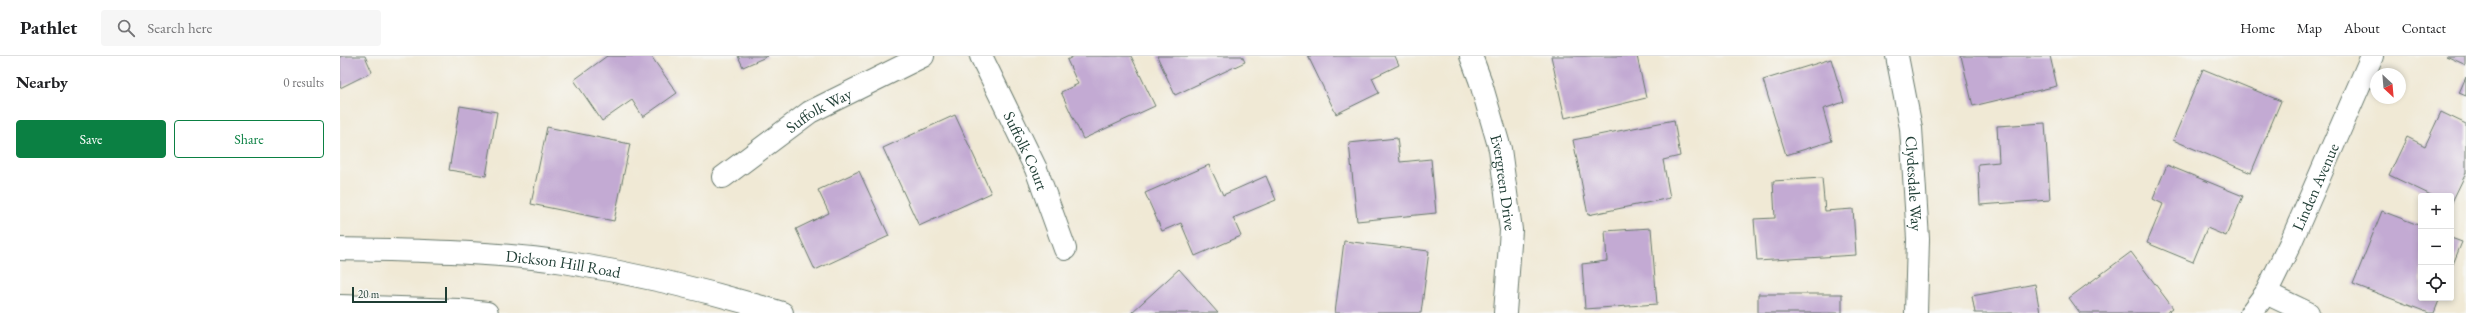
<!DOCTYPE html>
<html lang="en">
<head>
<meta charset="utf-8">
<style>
	:root { --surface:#fff; --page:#f6f6f6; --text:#202124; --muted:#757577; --line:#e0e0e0; --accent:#0b8043 }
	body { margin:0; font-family:"EB Garamond",serif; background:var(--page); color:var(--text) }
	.controls { position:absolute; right:12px; bottom:12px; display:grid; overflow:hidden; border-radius:4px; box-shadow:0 2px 6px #0003 }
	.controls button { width:36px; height:36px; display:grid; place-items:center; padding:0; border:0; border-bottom:1px solid var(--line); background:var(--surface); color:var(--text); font:20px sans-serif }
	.compass { position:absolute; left:2030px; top:12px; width:36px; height:36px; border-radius:50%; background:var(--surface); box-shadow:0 2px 6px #0003; rotate:154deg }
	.scale { position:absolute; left:12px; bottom:10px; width:95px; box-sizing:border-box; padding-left:4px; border:2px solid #1f3d34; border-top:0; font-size:11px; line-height:14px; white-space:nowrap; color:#1f3d34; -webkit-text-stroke:3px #f6f6f2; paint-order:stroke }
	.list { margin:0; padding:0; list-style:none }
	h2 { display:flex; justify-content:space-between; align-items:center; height:52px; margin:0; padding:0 16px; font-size:17px }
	h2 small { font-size:13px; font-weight:400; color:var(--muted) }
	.actions { display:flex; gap:8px; padding:12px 16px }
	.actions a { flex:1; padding:9px 0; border:1px solid var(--accent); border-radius:4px; text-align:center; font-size:14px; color:var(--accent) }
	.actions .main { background:var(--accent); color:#fff }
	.icon { flex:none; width:22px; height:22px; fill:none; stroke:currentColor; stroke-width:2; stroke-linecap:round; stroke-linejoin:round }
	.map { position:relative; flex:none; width:2126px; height:257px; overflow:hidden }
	header { display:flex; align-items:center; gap:24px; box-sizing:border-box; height:56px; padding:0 20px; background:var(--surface); border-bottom:1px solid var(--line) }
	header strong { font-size:19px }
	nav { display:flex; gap:22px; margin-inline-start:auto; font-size:14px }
	.search { width:280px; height:36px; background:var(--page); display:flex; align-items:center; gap:10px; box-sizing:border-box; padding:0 14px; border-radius:4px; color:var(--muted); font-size:15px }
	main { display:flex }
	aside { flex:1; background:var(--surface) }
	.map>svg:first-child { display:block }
	.building { fill:#c3aad3 }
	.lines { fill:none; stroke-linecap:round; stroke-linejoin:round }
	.minor-casing { stroke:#68796c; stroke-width:24 }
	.tertiary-casing { stroke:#68796c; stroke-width:24 }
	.minor { stroke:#fff; stroke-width:22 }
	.tertiary { stroke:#fff; stroke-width:22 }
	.labels { text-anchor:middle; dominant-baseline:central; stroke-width:3; stroke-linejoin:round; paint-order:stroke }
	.street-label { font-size:16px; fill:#1f3d34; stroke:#f6f6f2 }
</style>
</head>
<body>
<header>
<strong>Pathlet</strong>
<div class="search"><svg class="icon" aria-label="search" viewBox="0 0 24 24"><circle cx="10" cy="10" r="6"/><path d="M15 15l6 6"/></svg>Search here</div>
<nav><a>Home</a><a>Map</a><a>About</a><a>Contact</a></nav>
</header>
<main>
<aside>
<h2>Nearby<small>0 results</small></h2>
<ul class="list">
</ul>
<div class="actions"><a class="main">Save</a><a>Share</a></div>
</aside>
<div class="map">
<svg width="2126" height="257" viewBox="0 0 2126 257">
	<rect width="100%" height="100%" fill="#f6f6f2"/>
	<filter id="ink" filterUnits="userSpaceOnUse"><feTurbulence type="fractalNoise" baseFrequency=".025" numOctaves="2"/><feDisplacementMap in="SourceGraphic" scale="8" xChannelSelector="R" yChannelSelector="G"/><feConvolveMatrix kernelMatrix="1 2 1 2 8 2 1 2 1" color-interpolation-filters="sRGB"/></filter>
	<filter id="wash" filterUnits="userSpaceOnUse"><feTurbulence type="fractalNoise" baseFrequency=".012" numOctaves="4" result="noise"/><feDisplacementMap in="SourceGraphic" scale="16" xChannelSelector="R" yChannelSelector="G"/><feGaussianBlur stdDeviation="0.9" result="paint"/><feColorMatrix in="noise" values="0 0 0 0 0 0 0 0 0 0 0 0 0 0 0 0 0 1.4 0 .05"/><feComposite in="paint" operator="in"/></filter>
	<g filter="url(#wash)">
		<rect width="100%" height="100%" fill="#f0e9d5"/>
		<g id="blocks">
			<path class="building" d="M0,0H25L32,16L0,32Z
				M267,0H311L337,37L303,61L292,44L262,65L234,24Z
				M398,0H428L403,11Z
				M734,0H791L815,50L743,83L721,36L738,28L727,4Z
				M817,0H902L905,6L835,39Z
				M968,0H1055L1059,9L1032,22L1039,37L996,58Z
				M1211,0H1297L1306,42L1225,62Z
				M1621,0H1710L1717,30L1633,50Z
				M2106,0H2126V9Z
				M1491,3L1504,46L1483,53L1492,85L1446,99L1423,24Z
				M1863,13L1941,45L1911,117L1833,84Z
				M2126,21V40L2119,37Z
				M120,50L157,56L146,120L109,114Z
				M2101,56L2126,68V117L2111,148V140H2093L2049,119L2067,81L2085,90Z
				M615,59L651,137L579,170L543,92Z
				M1334,64L1340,100L1323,104L1330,142L1248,159L1233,84Z
				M1705,67L1710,144L1640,149L1638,108L1659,106L1657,70Z
				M207,71L290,88L274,165L191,148Z
				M1057,82L1060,106L1091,103L1096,157L1017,165L1009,87Z
				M869,109L883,139L926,120L936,144L893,162L901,180L855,200L841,167L822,175L805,137Z
				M1827,109L1903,140L1886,180L1867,172L1853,206L1807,187L1823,148L1813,143Z
				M519,115L549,180L475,214L456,173L489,157L478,134Z
				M1482,122L1485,155L1513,153L1516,199L1417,205L1414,163L1435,162L1433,125Z
				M2042,155L2081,170V242H2100L2094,257H2089L2013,228Z
				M1311,172L1317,248L1245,253L1242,208L1267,205L1265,175Z
				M2111,182L2122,186L2111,213Z
				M1004,185L1089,195L1081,257H995Z
				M1791,196L1833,252L1826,257H1740L1729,242Z
				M839,213L878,257H791Z
				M1695,228L1700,257H1635L1632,240Z
				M1418,238H1502V257H1418Z"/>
		</g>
	</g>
	<g filter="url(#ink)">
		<use href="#blocks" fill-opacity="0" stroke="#68796c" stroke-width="1"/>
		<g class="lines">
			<defs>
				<g id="minor">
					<path id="s1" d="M641,0L696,113L725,193"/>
					<path id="s2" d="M1131,0L1140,24L1160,93L1171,174L1165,257"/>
					<path id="s3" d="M1557,0L1571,72L1578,183L1576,257"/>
					<path id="s4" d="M383,121L470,56L583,0"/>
					<path d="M1926,237L1968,257"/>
					<path id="s5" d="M1911,257L1926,237L1950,188L2032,0"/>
				</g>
				<g id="tertiary">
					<path id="s6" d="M0,193C74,195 150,195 224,206C298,218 370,235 442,257"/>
					<path d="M0,250L119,254L147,257"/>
				</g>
			</defs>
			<use href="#minor" class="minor-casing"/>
			<use href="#tertiary" class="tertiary-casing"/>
			<use href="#minor" class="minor"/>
			<use href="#tertiary" class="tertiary"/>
		</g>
	</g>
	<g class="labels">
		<g class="street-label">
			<text stroke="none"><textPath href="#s4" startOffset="117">Suffolk Way</textPath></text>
			<text stroke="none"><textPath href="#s1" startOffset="105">Suffolk Court</textPath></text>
			<text stroke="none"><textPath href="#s2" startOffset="131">Evergreen Drive</textPath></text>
			<text stroke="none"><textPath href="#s3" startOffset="129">Clydesdale Way</textPath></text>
			<text stroke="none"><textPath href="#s5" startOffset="142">Linden Avenue</textPath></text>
			<text stroke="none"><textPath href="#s6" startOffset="224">Dickson Hill Road</textPath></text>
		</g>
	</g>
</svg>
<div class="controls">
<button>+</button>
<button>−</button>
<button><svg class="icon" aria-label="locate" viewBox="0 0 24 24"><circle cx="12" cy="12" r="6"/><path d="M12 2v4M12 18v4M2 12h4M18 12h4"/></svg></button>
</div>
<svg class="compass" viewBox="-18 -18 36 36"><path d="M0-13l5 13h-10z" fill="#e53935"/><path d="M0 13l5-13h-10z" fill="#757577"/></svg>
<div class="scale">20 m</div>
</div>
</main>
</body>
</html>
